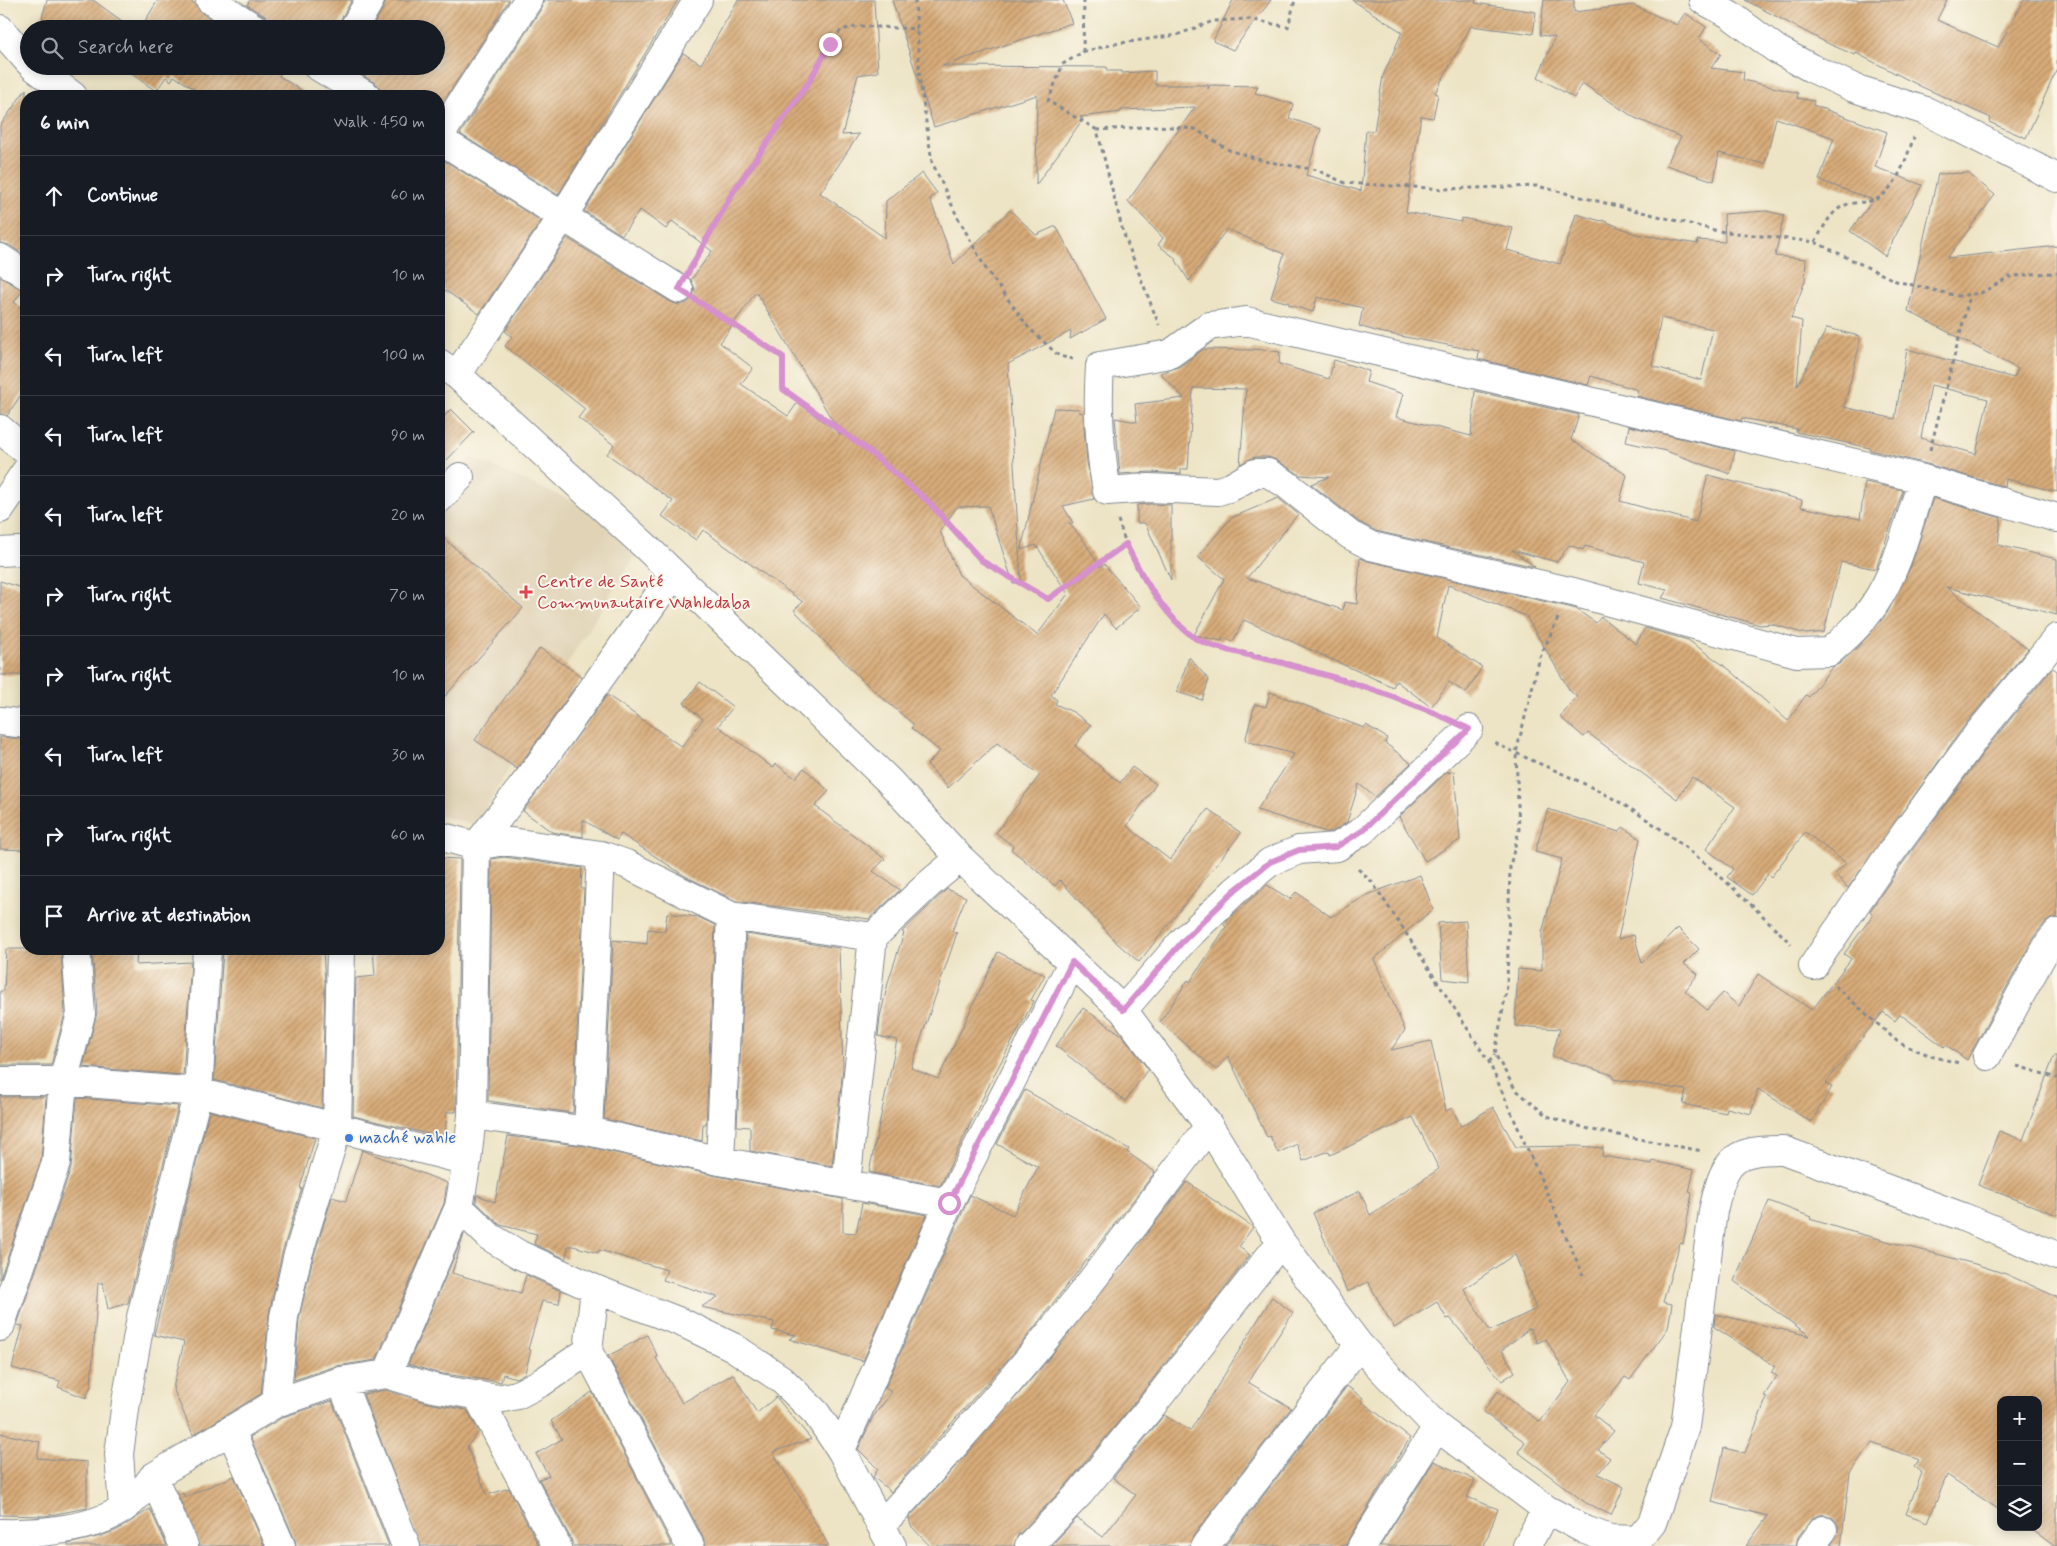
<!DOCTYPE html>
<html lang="en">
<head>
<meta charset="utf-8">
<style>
	:root { --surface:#171b24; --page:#20242c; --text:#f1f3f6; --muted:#9ea1a6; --line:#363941 }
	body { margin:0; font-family:Mynerve,sans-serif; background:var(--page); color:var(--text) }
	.controls { position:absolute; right:15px; bottom:15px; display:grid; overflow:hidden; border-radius:10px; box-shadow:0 2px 12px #0003 }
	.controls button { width:45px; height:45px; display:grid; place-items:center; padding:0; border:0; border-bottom:1px solid var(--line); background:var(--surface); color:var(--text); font:25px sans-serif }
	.stop { position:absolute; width:15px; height:15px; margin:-11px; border:4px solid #d690ce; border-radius:50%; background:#fff }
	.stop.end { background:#d690ce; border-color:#fff; box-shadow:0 1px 5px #0008 }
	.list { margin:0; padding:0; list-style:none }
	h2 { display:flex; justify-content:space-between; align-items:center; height:65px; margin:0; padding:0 20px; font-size:21px }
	h2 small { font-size:16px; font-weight:400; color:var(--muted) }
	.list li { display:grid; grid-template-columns:32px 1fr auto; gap:15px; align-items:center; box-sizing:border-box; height:80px; padding:0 20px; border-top:1px solid var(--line) }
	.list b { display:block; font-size:19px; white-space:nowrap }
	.list em { font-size:16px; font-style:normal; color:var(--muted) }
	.icon { flex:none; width:28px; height:28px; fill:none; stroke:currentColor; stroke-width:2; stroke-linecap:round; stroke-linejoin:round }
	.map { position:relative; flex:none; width:2057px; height:1546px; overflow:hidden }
	.search { position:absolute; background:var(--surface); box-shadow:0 2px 12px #0003; left:20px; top:20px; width:425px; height:55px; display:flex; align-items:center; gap:12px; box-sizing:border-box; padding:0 18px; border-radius:28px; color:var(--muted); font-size:19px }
	.panel { position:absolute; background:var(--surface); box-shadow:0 2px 12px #0003; left:20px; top:90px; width:425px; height:865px; border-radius:20px }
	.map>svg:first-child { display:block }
	.built { fill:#e0d3b6 }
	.building { fill:url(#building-hatch); fill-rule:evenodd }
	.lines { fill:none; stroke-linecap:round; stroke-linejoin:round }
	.street-casing { stroke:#848a92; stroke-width:30 }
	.path { stroke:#848a92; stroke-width:3; stroke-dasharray:4 4; stroke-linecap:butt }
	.street { stroke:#fff; stroke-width:28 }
	.route { stroke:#d690ce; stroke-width:6 }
	.health-dot { fill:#e0444e; stroke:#fbf7ec; stroke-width:2 }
	.shop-dot { fill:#3f7fe0; stroke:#fbf7ec; stroke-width:2 }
	.labels { text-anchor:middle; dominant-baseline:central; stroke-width:4; stroke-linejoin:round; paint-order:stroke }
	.health-label { font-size:18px; fill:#be3a42; stroke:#fbf7ec; text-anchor:start }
	.shop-label { font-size:18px; fill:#366cbe; stroke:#fbf7ec; text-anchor:start }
</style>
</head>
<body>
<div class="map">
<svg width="2057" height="1546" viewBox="0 0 2057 1546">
	<defs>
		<pattern id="building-hatch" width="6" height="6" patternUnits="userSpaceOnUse" patternTransform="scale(1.25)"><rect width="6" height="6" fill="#d8ac79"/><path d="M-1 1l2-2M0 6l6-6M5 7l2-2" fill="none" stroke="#ae8c66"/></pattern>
	</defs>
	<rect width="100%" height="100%" fill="#fbf7ec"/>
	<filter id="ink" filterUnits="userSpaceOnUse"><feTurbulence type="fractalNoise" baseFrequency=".02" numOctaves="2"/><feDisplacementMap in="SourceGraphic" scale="10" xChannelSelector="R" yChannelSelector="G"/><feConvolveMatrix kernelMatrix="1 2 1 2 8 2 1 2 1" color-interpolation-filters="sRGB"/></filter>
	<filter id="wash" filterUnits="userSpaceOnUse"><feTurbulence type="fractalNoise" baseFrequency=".0096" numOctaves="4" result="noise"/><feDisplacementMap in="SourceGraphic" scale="20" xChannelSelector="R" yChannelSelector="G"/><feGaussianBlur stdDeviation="1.12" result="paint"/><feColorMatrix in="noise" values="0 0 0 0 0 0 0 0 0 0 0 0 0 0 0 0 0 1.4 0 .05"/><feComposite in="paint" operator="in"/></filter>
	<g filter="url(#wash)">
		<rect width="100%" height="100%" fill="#ede4c5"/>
		<path class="built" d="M470,457L649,534L576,649L477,825L439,816V494Z"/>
		<g id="blocks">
			<path class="building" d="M47,0H93L133,29H55L42,18Z
				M158,0H189L195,4L202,13L226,29H140Z
				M250,0H352L340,21L337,29H329L316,21L310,29H271L270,22L265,16L247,5Z
				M386,0H509L441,105L439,103V96H383L381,89L375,83L351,68L353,66H436V29H371L383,8Z
				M544,0H678L558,195L460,134L541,9Z
				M738,0H874L878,72L858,75L842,135L859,134L820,193L885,238L886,201L922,173L937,193L930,199L954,264L1010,210L1036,235L1056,226L1106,319L1070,339L1071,331L1008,364L1021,581L1013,583L988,506L957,507L940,531L959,575L1037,635L1068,594L1036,545L1021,550L1054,408L1080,409L1079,412L1083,413L1087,462L1094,499L1063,506L1073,523H1069L1084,541L1100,567L1104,564L1141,607L1116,628L1104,614L1051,695L1057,700L1055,704L1073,712L1091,725L1075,746L1120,783L1132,767L1156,784L1127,826L1170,860L1208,809L1241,833L1139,962L1118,944L1060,880L1055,886L1011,849L1013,846L996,833L1040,775L997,743L948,788L927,764L940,751L911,728L914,725L862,680L794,610L803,602L703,530L696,540L662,516L673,501L607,454L614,445L578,418L585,409L505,346L512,337L505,331L567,238L671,302L679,305L687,303L692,298L695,289L691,280L712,251L672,221L666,229L640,210L622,235L584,211L683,53L701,64ZM756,292L770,315L841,435L798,402L788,416L741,384L753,368L720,343Z
				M892,0H1063L1072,23L942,66L1107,67V71H1121V73L1155,71V85H1208V89L1210,85L1258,86L1255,93L1293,104L1289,118L1321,129L1306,175L1361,191L1366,130L1374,131L1383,76L1402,32L1352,0H1476L1475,3L1536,12L1533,34L1471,26L1435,93L1438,94L1433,118L1421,116L1406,212L1461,222L1462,218L1513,228L1507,250L1560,264L1576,214L1601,221L1602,220L1636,234L1698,244L1697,240L1725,242L1724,214L1766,211L1784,215L1775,256L1806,259L1805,281L1791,318L1802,321L1797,386L1827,328L1859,336V347L1844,407L1895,419L1907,349L2014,378L2018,369L1908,311L1938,174L1968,173L1995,195L1947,258L2057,246V492L2006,479L2005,487L1927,464L1870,450V448L1796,432L1797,429L1742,418L1741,421L1636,396L1638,390L1591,376L1588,385L1478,359L1479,351L1379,332L1359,326L1363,308L1317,297L1313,312L1289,305V303L1271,298L1284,254L1227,229L1189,281L1174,257L1158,245L1163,238L1128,201L1195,107L1121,110V112L1080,117L1083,119L1036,185L1037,95L934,127ZM1661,318L1713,329L1701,380L1652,366ZM1931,385L1988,399L1976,454L1921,438Z
				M1233,0H1271L1233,50L1213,41Z
				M1544,0H1574V12L1633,5L1677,25L1685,13L1706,27L1699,39L1721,54L1711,68L1744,72L1743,80L1798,93L1797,98L1814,101L1813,105L1887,132L1875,167L1922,185L1885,256L1850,231L1873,200L1819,180L1834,138L1776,118L1765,164L1719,153L1714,181L1666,165L1681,137L1635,118L1582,83L1574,98L1538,77L1555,37L1540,35Z
				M1745,0H1947L1937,20L1998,47L2024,0H2057V69L2026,138L1989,122L1991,118L1922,87L1856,53L1855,55L1829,44Z
				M120,66H285L279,76L310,96H205L174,76L171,81L166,77L156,91Z
				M26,89V256L9,245L0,243V126Z
				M439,157L541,221L479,314L439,286Z
				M0,277L23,290L14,302L26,312V387L7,416L0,414Z
				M1204,349L1254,350V349L1280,352L1279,364L1329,379L1334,360L1369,371L1366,382L1403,394L1396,417L1471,436L1475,391L1579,415L1571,440L1627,475L1620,501L1696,522L1708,475L1802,500L1801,507L1860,519L1865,482L1903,490L1876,569L1841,562L1824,632L1806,634L1771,624L1760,625L1662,598L1667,590L1639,583L1644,562L1585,546L1583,550L1569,545L1557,562L1512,550L1535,567L1376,531L1359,522L1311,484L1329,477L1300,475L1276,460L1268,457H1255L1240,464L1246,389L1193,388L1188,469H1181V474L1150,472L1120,474L1115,418L1137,422L1135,404L1184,398L1160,373L1179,367Z
				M451,409L474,432L439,468V422Z
				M1629,426L1735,451L1730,474L1666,451L1626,442Z
				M1278,498L1298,514L1247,578L1343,610L1344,602L1357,604L1360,558L1368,561L1569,607L1576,609L1596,623L1601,617L1636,644L1645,628L1688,640L1730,670L1788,721L1806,695L1809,697L1832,667L1839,664L1858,647L1887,613L1911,566L1933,498L2001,518L1998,545L2057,559V615L1946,587L2028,649L1964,726L1848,888L1835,874L1846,863L1805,832L1771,877L1768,874L1752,895L1727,877L1733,869L1706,849L1735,807L1692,777L1677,799L1588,733L1584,737L1560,717L1577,697L1570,691L1526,616L1448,585L1437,638L1482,667L1466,693L1449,682L1431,707L1396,681L1393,687L1244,620L1233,641L1223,638L1222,641L1194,635L1224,579L1198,557L1231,518Z
				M1149,504L1171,505V580L1145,523H1137V505Z
				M439,534L523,608L439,703Z
				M0,581L26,589L25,675H0Z
				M540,648L582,677L517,769L475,740Z
				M1189,657L1209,680L1202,700L1177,692Z
				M2053,668L2057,671V918L2051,919L2045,923L2035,935L1967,1060L1946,1045L1944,1047L1900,1014L1895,1021L1883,1012L1825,1084L1832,1087L1811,1122L1758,1089L1751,1114L1727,1108L1726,1113L1683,1104L1686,1090L1613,1079V1075L1552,1056L1560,1029L1515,1026L1518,969L1542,971V933L1562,859L1535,852L1548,809L1619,832L1623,827L1640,839L1618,939L1634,935L1642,963L1678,928L1699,949L1684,964L1698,974L1685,991L1707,1010L1723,993L1739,1006L1758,974L1812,1010L1851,959L1844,954L1873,915L1870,911L1900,867L1989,745Z
				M700,682L733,707L718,726L773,768L776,764L795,778L804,768L829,791L815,806L885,859L873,871L900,890L869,919L736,901L685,876L621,834L617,840L583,820V837L552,832L523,811L607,695L682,747L703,719L684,703Z
				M1270,692L1364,728L1366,725L1387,738L1385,743L1411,763L1375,797L1359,784L1347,822L1332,832H1326L1257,810L1294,754L1245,741L1255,704L1266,707Z
				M0,737L26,739V850L0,849Z
				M1448,771V773L1454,771L1460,840L1425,861L1399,817Z
				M504,857L582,868L581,889H584L573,1113L488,1101L491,859Z
				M439,858L460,859L456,1112H447L445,1138L353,1116L356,978L375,976L373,949H439Z
				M1420,875L1433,909L1374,959L1405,1030L1391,1050L1431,1041L1446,1111L1452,1108L1461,1126L1493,1107L1516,1147L1579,1146L1603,1148L1602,1156L1652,1164L1653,1161L1694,1170L1689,1192L1692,1193L1683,1244L1680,1243L1663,1302L1672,1304L1668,1328L1630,1380L1625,1377L1594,1415L1614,1431L1598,1450L1610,1458L1598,1474L1624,1487L1611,1515L1586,1503L1518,1452L1525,1442L1483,1412L1498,1391L1540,1422L1570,1382L1546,1339L1537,1343L1530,1328L1502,1350L1515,1372L1502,1381L1450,1318L1447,1319L1437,1302L1394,1328L1368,1282L1347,1292L1313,1213L1360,1191L1370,1215L1439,1169L1413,1117L1330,1155L1329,1151L1303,1161L1297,1144L1278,1153L1270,1136L1267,1137L1228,1056L1216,1070L1160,1022L1188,980L1190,982L1226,927L1224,925L1228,919L1267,885L1290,899L1296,892L1331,917L1367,895ZM1515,1254L1536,1309L1490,1331L1464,1289Z
				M947,889L966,897L952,931L957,933L911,1068L938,1079L998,952L1045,975L1031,1000L1034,1001L995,1073L940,1186L869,1172L897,1040L878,1036L880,1017L889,979L904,933L902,932Z
				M667,913L698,917L715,925L706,1124H703L702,1141L604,1119L613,940L647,944L648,929L665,931Z
				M1466,921L1469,982L1442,979L1438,923Z
				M746,934L839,948L843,1068L832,1166L750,1151V1127L737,1126Z
				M6,949H61L65,1013L51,1065H0V991H4Z
				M92,949H137L136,965L191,962L183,1075L83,1067L97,1013Z
				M273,949H323L325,983L322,1108L214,1080L223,951Z
				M1083,1008L1122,1035L1148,1069L1125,1101L1056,1046Z
				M2054,1056H2057V1215L1978,1185L1999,1131L2023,1140Z
				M1025,1090L1129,1149L1127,1152L1155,1172L1022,1343L891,1492L873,1477L878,1469L858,1449L873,1417L892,1392L885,1388L970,1195L1013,1215L1038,1167L997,1144Z
				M0,1097H46L41,1160L0,1279Z
				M77,1098L178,1106L128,1303L108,1309L103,1283H98L91,1386L86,1398L58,1387L60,1381L12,1368L23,1326L17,1325L71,1168Z
				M209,1111L315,1138L300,1188H302L282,1253L269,1314L261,1394L193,1435L173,1388L184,1342L154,1335Z
				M508,1136L585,1146L717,1176L843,1199V1232L856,1233L862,1203L927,1215L863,1361L789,1339L796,1335L772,1330L774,1322L701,1307L718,1297L663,1280L667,1270L599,1250L598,1253L573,1246H568L566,1259L534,1244L537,1234L500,1225L476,1202L477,1195L495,1202Z
				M362,1150L447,1183L444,1203L376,1360L336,1366L294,1380L299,1319L312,1262L332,1197L346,1201Z
				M1187,1182L1253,1227L1239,1247L1250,1255L1138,1398L1068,1483L1018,1535L1014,1546H930L911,1526L909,1518L970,1450L1046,1362Z
				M1769,1201L1811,1217L1810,1219L1845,1230L1975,1264L2006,1274L2057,1297V1546H2054L2029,1527H2038V1400H2001V1511L1947,1475L1928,1522L1906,1514L1922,1473L1914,1467L1919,1460L1872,1442L1850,1473L1841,1546H1831L1838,1532V1524L1833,1518L1824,1514L1816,1516L1810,1521L1798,1537L1796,1546H1746L1768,1516L1712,1502L1724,1448L1745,1453L1767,1397L1764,1396L1777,1376L1771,1373L1775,1366L1714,1327L1715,1314L1810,1336L1734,1281Z
				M464,1234L452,1273L521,1293L526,1275L561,1291L559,1304L542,1301L528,1349L531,1350L525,1373L516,1378L503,1374L501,1382L437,1373L408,1364Z
				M1272,1297L1293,1313L1248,1382L1291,1408L1193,1536L1190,1546H1051L1077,1518L1103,1537L1136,1495L1113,1478L1164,1415L1190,1431Z
				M647,1335L658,1357L656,1358L682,1403L733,1374L757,1413L776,1397L811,1439L773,1452L829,1546H706L704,1539L608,1356Z
				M1347,1386L1363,1398L1361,1401L1410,1438L1349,1538L1346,1546H1225Z
				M386,1390L428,1403L467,1410L479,1432L467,1446L487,1495L509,1488L539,1546H421L363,1394Z
				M592,1392L672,1546H573L571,1539L539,1479L549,1476L536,1454L562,1439L551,1421Z
				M332,1401L389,1546H296L295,1540L250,1437L283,1417Z
				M0,1433L40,1442L37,1458L87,1462V1508L45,1516L0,1515Z
				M1434,1461L1475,1480L1467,1497L1498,1509L1484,1546H1380Z
				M234,1476L264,1546H199L178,1495L183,1493L185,1497Z
				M150,1509L167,1546H68V1544L101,1536L117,1530Z"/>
		</g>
	</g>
	<g filter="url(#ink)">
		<use href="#blocks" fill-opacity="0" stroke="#848a92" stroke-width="1"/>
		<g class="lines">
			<defs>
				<path id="street" d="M210,0L256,29
					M1703,0L1729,14L1776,49L1811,68L1854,88L1926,111L2057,178
					M0,29L29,62
					M353,29L370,0
					M33,66L73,96
					M317,66L367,96
					M439,137L528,0
					M439,139L679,289
					M0,258L26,275
					M439,363L457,375L504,417L644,545L889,781L960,858L1123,1010L1209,1126L1281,1242L1359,1345L1437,1427L1546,1509L1585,1530L1610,1539L1638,1540L1652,1523L1685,1427L1713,1211C1724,1162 1730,1149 1783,1150L1963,1217L2057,1256
					M457,375L563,216L698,0
					M0,429L26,451
					M1923,479C1909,520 1899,568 1874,605C1862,623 1845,638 1829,652L1797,653L1573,592L1371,546L1350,535L1286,484L1268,473H1255L1231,487L1218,491L1149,488L1107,491C1099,448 1097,410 1100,366L1170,354L1209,326L1246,321L1923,479L2057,518
					M439,499L460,477
					M0,509L26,471
					M0,552L18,551L26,554
					M0,721L26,724
					M439,836L476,846L504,841L601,855L626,864L731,916L873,937
					M1813,966L1887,858L1977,735L2057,638
					M1123,1010L1183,941L1235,891L1270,862L1299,850L1337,847L1362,831L1469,729
					M1987,1056L2049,943L2057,933
					M0,1081H63L198,1092L467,1161
					M472,1115L588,1131L720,1161L949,1203
					M588,1131L601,855
					M720,1161L731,916
					M846,1183L873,937L929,884L960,858
					M459,1207L490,1237L520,1255L595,1289L683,1323L733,1347L781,1379L816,1413L841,1450L892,1546
					M595,1289L588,1351L690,1546
					M0,1327L56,1163L63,1081L81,1014L76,949
					M387,1374L459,1207L467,1161L472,1115L476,846L533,773L673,575
					M341,1381L406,1546
					M478,1397L557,1546
					M276,1403L284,1317L297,1258L337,1129L341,949
					M231,1431L281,1546
					M841,1450L949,1203L1072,963
					M153,1477L184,1546
					M123,1508L119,1454L126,1402L141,1317L198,1092L207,949
					M881,1525C951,1451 1019,1373 1082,1293C1125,1238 1167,1182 1209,1126
					M0,1533C37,1534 92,1530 124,1508C135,1500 145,1488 153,1477L276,1403L341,1381L387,1374L433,1388L498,1399L517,1395L542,1382L588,1351
					M1029,1546L1080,1493L1150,1408L1281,1242
					M1205,1546L1359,1345
					M1362,1546L1437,1427
					M1527,1546L1546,1509
					M1811,1546L1823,1530"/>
			</defs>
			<use href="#street" class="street-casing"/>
			<path class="path" d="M915,0L920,81L932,162L957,216L986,269L1028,327L1059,356L1073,359
				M1084,0L1083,52L1063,64L1048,101L1097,130L1123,232L1159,325
				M1083,52L1114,44L1177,35L1213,21L1249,19L1288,27L1295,0
				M1097,130L1158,126L1195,129L1229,150L1264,161L1317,170L1345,183L1445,189L1537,186L1718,231L1815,242L1896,281L1958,296L1981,293L2009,277L2032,274L2057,273
				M1815,242C1825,225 1833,205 1854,203C1861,202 1870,202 1877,199C1898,187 1906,158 1914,137
				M693,263L733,192L810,80L830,44L841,30L859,26L917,29
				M704,305L783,357V389L865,448L929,502L982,561L1048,599L1126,544
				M1930,450L1970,295
				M1118,520L1126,544L1141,576L1169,613L1192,637L1223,649L1257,655L1353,682L1440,715
				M1558,618L1540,657L1516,753L1519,830L1510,866L1507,986L1495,1054L1515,1089L1547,1116L1592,1130L1702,1151
				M1495,743C1533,762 1574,777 1612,798C1678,835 1738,890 1791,944
				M1358,869L1372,882L1402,927L1489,1062L1583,1275
				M1835,986L1899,1043L1934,1057L1959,1063
				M1489,1062L1495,1054
				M2017,1066L2057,1078"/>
			<use href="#street" class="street"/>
		</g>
	</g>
	<g class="lines" filter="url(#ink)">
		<path class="route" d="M830,44L810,80L733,192L679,289L783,357V389L865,448L929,502L982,561L1048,599L1126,544C1141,575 1164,615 1192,636C1209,649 1263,657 1286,664C1349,681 1410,700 1469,729L1362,831L1336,847L1299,850L1270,862L1235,890L1183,941L1123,1010L1072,962L949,1203"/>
	</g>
	<path class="health-dot" d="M523.5 584.5h5v5h5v5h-5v5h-5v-5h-5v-5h5z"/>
	<circle class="shop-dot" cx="349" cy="1138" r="5"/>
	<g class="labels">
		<g class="health-label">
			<text x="537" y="582">Centre de Santé<tspan x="537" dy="21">Communautaire Wahledaba</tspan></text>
		</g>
		<g class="shop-label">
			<text x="359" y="1138">maché wahle</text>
		</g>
	</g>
</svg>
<div class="controls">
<button>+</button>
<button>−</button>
<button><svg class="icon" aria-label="layers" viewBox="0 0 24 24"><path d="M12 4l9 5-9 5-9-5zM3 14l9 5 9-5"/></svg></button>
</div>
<div class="stop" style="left:949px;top:1203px"></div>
<div class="stop end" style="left:830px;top:44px"></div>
<div class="search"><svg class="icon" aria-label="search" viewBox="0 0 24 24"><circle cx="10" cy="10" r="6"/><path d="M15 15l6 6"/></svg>Search here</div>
<section class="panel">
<h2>6 min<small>Walk · 450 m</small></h2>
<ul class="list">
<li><svg class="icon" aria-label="ahead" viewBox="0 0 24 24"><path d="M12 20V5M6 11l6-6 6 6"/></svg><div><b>Continue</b></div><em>60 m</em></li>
<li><svg class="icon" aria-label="right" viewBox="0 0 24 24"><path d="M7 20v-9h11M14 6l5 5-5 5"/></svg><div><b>Turn right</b></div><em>10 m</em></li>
<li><svg class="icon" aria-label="left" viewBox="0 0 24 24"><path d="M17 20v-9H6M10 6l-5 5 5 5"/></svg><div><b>Turn left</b></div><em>100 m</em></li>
<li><svg class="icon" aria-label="left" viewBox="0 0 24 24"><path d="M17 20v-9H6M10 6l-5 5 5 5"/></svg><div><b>Turn left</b></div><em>90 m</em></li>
<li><svg class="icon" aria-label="left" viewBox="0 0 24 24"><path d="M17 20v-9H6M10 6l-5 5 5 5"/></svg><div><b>Turn left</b></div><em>20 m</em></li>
<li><svg class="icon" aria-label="right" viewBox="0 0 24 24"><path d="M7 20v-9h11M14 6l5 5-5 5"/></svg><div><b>Turn right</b></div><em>70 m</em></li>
<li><svg class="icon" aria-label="right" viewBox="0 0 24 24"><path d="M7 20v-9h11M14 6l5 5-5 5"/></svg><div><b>Turn right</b></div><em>10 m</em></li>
<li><svg class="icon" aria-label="left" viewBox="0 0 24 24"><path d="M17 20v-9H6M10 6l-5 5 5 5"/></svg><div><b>Turn left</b></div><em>30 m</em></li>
<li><svg class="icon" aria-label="right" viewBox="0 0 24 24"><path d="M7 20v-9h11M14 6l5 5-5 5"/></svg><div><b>Turn right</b></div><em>60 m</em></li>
<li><svg class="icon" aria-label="arrive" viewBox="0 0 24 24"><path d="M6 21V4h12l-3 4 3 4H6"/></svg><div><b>Arrive at destination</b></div></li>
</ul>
</section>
</div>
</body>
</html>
